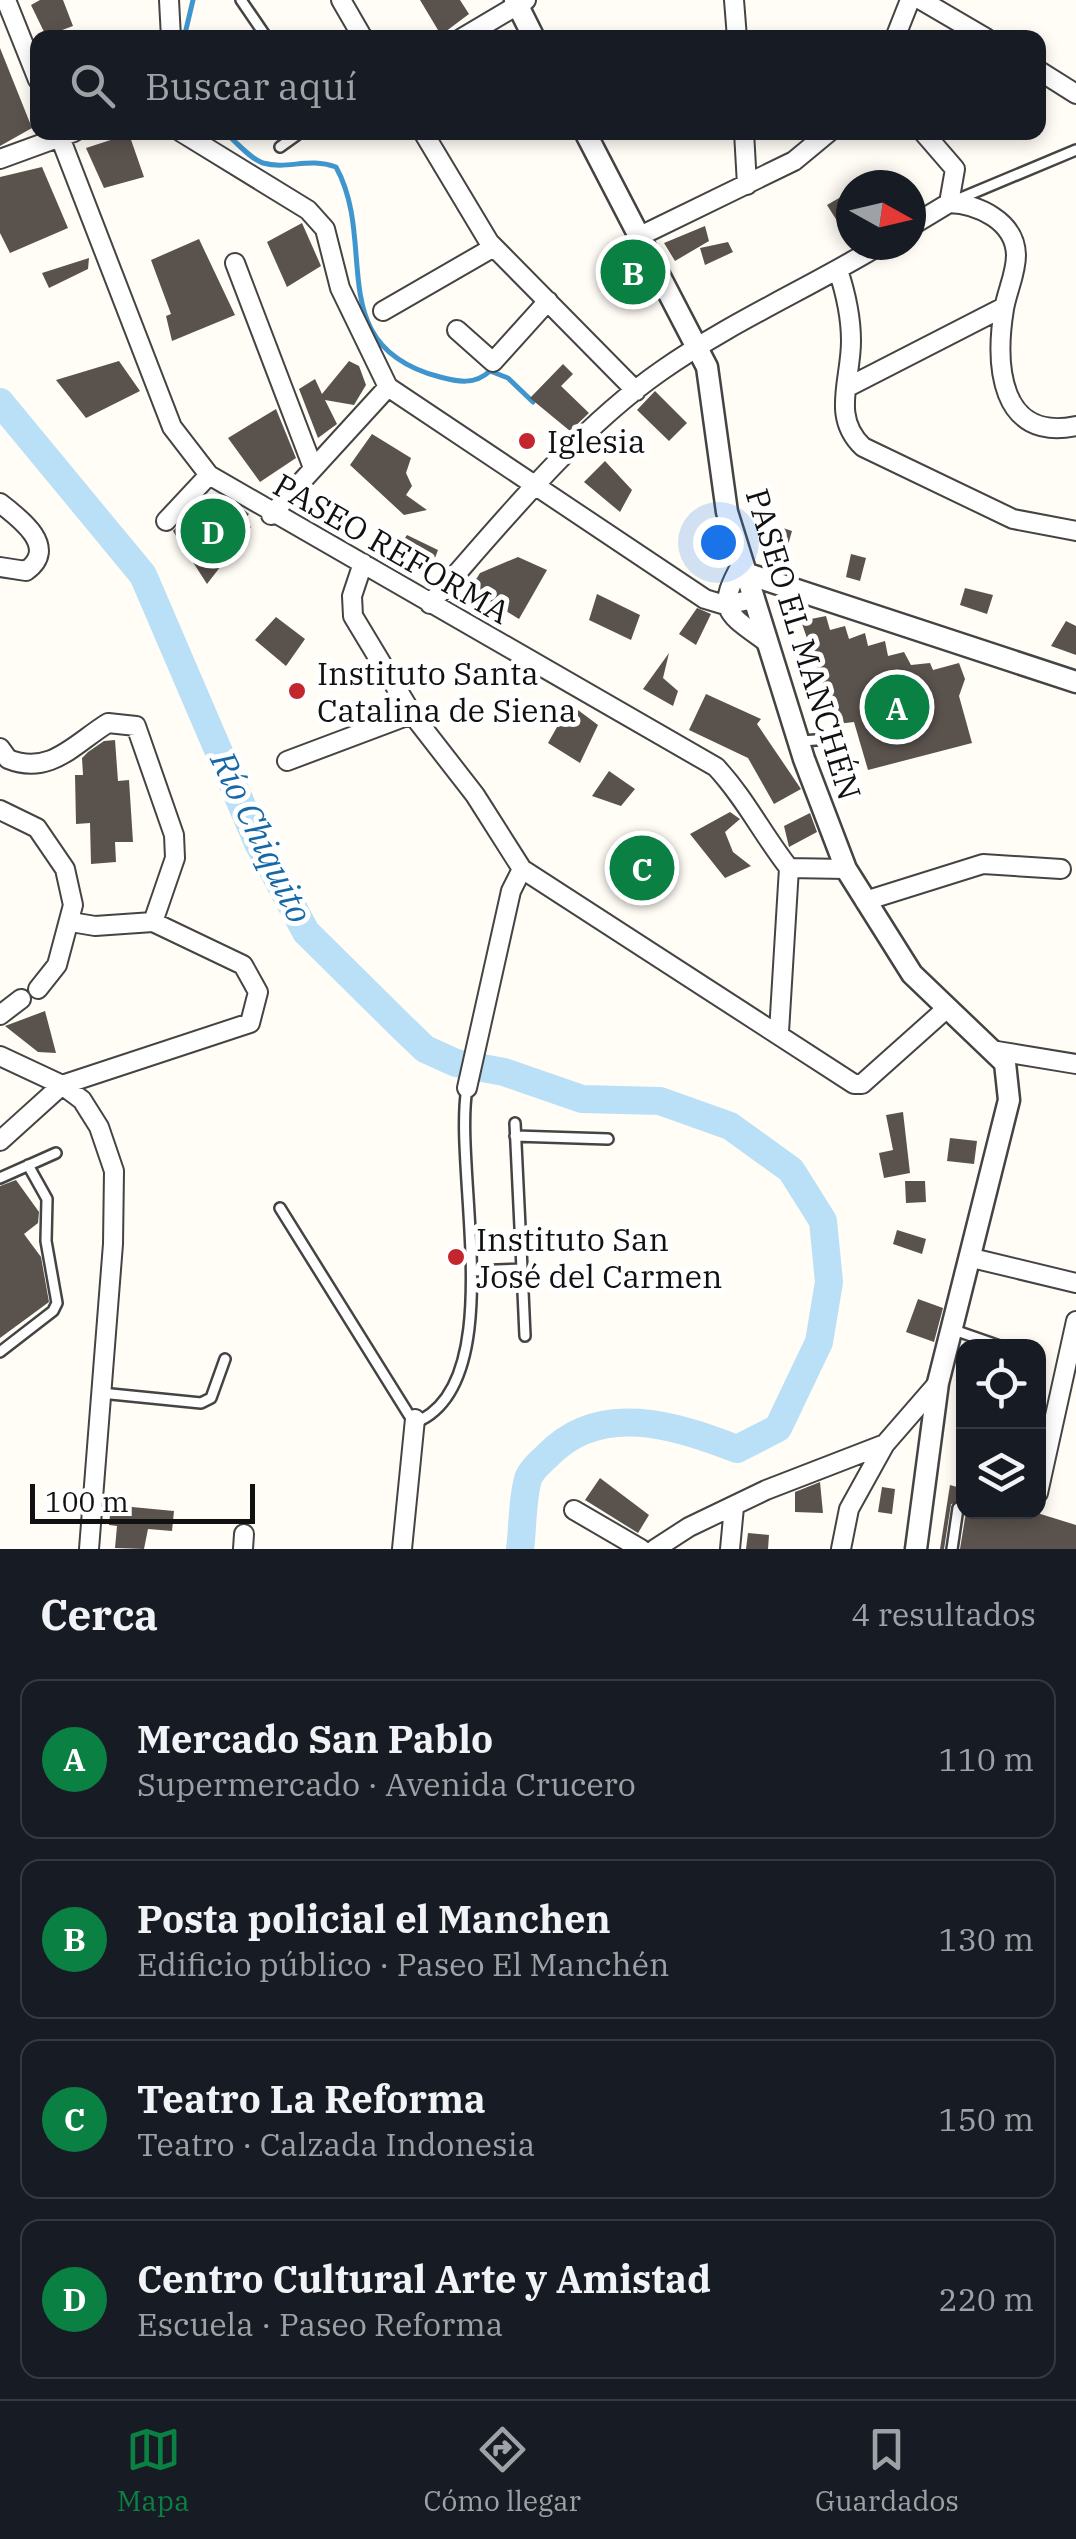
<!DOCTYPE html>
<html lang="es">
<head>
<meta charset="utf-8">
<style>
	:root { --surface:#171b24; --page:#20242c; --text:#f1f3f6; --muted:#9ea1a6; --line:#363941; --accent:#0b8043 }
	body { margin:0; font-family:"IBM Plex Serif",serif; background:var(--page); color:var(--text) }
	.controls { position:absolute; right:30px; bottom:30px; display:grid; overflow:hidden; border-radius:20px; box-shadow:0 5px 15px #0003 }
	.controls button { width:90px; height:90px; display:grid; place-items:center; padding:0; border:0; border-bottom:2px solid var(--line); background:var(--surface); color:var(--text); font:50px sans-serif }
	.compass { position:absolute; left:836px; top:170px; width:90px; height:90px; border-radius:50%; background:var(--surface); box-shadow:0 5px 15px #0003; rotate:98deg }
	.scale { position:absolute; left:30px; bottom:25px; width:225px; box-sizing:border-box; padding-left:10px; border:5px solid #111; border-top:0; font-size:28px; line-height:35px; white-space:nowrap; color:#111; -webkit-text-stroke:8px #fff; paint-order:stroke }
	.you { position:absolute; left:718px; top:542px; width:35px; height:35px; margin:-25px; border:8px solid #fff; border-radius:50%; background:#1a73e8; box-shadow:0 0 0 15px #1a73e833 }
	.badge { display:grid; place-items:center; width:65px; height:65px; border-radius:50%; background:var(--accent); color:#fff; font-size:32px; font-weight:700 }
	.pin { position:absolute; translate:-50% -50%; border:5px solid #fff; box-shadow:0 2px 10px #0006 }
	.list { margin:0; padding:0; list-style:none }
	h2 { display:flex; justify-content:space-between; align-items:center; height:130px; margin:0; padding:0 40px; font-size:42px }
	h2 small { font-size:32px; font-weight:400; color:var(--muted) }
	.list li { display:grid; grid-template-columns:65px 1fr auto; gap:30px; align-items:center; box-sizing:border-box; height:160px; margin:0 20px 20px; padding:0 20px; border:2px solid var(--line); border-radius:20px }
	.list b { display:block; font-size:38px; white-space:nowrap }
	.list p { margin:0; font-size:32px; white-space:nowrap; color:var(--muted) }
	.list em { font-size:32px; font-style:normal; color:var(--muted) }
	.icon { flex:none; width:55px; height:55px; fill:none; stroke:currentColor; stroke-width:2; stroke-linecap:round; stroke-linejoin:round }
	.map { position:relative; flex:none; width:1076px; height:1549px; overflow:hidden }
	.search { position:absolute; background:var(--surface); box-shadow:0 5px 15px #0003; left:30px; right:30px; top:30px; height:110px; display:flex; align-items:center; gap:25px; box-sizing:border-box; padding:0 35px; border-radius:20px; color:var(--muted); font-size:38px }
	.sheet { height:850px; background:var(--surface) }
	nav { display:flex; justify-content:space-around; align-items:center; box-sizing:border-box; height:140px; border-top:2px solid var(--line); background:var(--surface); font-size:28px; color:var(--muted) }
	nav a { display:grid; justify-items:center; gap:5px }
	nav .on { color:var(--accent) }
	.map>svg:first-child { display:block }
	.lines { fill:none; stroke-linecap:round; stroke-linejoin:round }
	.stream { stroke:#3f96cf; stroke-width:5 }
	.river { stroke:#b9e0f7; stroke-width:28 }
	.building { fill:#5a524d }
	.service-casing { stroke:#444; stroke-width:14 }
	.minor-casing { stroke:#444; stroke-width:22 }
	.tertiary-casing { stroke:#444; stroke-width:25 }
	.service { stroke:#fff; stroke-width:9 }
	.minor { stroke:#fff; stroke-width:18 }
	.tertiary { stroke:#fff; stroke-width:20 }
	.poi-dot { fill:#c4262e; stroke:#fff; stroke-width:4 }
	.labels { text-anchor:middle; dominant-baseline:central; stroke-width:10; stroke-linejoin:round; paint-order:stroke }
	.poi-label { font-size:32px; fill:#111; stroke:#fff; text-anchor:start }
	.street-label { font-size:32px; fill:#111; stroke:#fff }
	.water-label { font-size:35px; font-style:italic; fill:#1768a6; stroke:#fff }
</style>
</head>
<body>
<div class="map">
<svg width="1076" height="1549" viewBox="0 0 1076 1549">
	<rect width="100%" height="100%" fill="#fffdf5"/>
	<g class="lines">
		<path class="stream" d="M184,38L193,0
			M224,132C236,141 250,159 263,163C288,170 308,157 336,167C379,245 321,346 440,377C458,382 475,385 490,371L508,378L533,402"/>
		<path class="river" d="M0,402L143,575L258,843L306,932L400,1025L425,1049L456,1063L504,1072L582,1099L660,1101L730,1126L791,1170L823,1221L829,1282L819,1342L778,1428L737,1449C675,1425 600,1401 548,1455C541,1462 531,1470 528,1479C522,1500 523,1527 520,1549"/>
	</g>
	<path class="building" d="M40,0H63L73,26L46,36L31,5Z
		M420,0H460L469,14L441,35Z
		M0,48L32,128L0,146Z
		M129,134L144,177L104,188L86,148Z
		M42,167L68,228L10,253L0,233V177Z
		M851,191V243L827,205Z
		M302,223L321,266L287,287L267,242Z
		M705,226L709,241L675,261L664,243Z
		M199,239L235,315L172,341L166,316L171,314L151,260Z
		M728,242L733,252L705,265L700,248Z
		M89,258L88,269L49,288L42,273Z
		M119,361L140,391L86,418L56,380Z
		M349,361L359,366L366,385L354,405L325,400L337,424L318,438L299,389L315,379L322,394Z
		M563,364L573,374L561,386L589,413L570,431L530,398Z
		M655,391L687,423L669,441L637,410Z
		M276,409L296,458L260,482L228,438Z
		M372,434L411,458L406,473L412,486L406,495L427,510L404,515L350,465Z
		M605,461L632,490L620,512L584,482Z
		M204,498L214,507L223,498L244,510L249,514L244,520L251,527L207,584L173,531Z
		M780,527L792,531L784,559L767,555Z
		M407,535L438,550L429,574L389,561Z
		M851,554L866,558L860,581L846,577Z
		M518,557L547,570L519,619L470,589L480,573Z
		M965,588L993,595L987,614L960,605Z
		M597,594L640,615L631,640L589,620Z
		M697,608L711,614L696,645L679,634Z
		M826,616L830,630L845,626L849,639L865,633L868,646L885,641L888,656L904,652L911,665L930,663L933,670L959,663L965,679L959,696L972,743L868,770L854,722L837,724L801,621Z
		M276,617L305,639L286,666L255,640Z
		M1066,621L1076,626V655L1051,646Z
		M669,653L663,678L678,691L673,706L643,689Z
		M706,694L761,719L757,724L801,789L774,804L748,758L689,730Z
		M570,704L598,725L580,763L548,743Z
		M115,740L118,781L129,780L133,842H115L116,862L91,864L90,823L76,824L75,775H83L82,758L88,752L104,741Z
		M609,771L635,789L621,806L592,796Z
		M730,812L740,819L725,832L733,852L751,866L725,878L690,834Z
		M810,813L817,832L789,847L784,826Z
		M45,1011L56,1053L38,1052L5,1026Z
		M903,1112L910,1173L884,1178L879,1153L893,1150L886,1115Z
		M950,1138L977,1141L974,1164L947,1161Z
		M16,1180L39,1212L38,1223L24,1234L41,1257L49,1302L0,1338V1186Z
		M905,1181H925L926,1202L906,1203Z
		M897,1230L926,1239L922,1254L893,1244Z
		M918,1299L943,1308L934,1342L906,1332Z
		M600,1478L649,1515L638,1533L585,1500Z
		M820,1482L823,1513L795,1512V1492Z
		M950,1485L964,1489V1502L951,1504L944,1549H940Z
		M882,1487L895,1489L892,1514L878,1512Z
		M111,1505L174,1511L172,1531L148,1529L144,1549L115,1548L117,1526L109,1525Z
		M966,1512H1034L1076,1525V1549H960Z
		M748,1533L769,1535L768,1549H746Z"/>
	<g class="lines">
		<defs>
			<path id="service" d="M241,0L267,38
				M280,147L301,132
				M954,201L1076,150
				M801,741L831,739L841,766
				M515,1136L608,1139
				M0,1178L56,1153
				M280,1208L409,1415L421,1420C508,1375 453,1169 467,1088
				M522,1269L525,1336
				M472,1271L522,1269L515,1123
				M954,1330L1000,1346
				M0,1352L53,1311L57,1303L46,1241L47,1199L28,1165
				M101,1393L201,1403L211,1398L225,1359
				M952,1549L958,1508"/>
			<path id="minor" d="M6,0L38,80
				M169,0L171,38
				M341,0L363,38
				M734,0L737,38
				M921,0L986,38
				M462,38L526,0
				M895,38L910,0
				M1038,70L1076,94
				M58,132L172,427L209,475L716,767C745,798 763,835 789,868L846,869
				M181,132L308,210L325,229L340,288L388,387L705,599L725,605L754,599
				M423,132L489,242L636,391
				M744,132L747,185
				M923,132L955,169L949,203
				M0,159L74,132
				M949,203C978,204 1015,221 1016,255C1016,274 1007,291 1004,309C995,364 999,442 1076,426
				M911,226L949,203
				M638,237L794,161L829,132
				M235,263L312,465
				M838,270C846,294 851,316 851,341C851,381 831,417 863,447L1013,519L1076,531
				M383,311L494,247
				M457,330L493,362L548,301
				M846,388L1004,307
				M0,503C21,519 59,548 26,571L0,567
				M271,515L388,387
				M166,521L209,475
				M363,563L352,596L353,616L412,714L475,795L522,869L854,1084H862L946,1009
				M742,563C716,610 725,612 765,641
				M430,604C499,526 575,431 661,371C729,323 809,288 880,245
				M0,748L8,759C50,776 74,744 108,723L136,726L174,835L175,858L153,922L243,965L258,992L250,1023L62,1085L0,1141
				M287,761L412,714
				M0,810L37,828L65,869L73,905L57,965L38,989
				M865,901L983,864L1061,869
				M71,922L95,926L153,922
				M0,1015L21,999
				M779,1032L789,868
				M997,1051L1076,1064
				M0,1056L62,1085L82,1100L99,1127L114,1171L113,1244L89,1549
				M467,1088L511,891L522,869
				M972,1258L1076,1283
				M1038,1493L1076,1321
				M574,1510L641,1549
				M243,1549L244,1534
				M402,1549L415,1419
				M655,1549L689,1527L766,1490L885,1444L938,1383
				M730,1549L734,1507
				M841,1549L849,1509L885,1444"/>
			<path id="tertiary" d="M515,0L534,38
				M585,132L707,367L727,512L804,759L846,869L912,974L1005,1063L1009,1100L938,1383L916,1549
				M745,573L1076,682"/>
		</defs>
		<use href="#service" class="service-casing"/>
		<use href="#minor" class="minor-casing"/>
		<use href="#tertiary" class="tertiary-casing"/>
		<use href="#service" class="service"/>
		<use href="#minor" class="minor"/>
		<use href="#tertiary" class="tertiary"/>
	</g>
	<g class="poi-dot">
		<circle cx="527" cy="441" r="10"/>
		<circle cx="297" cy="691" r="10"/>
		<circle cx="456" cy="1257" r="10"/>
	</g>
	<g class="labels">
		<g class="poi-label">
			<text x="547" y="441">Iglesia</text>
			<text x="317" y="673">Instituto Santa<tspan x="317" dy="37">Catalina de Siena</tspan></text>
			<text x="476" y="1239">Instituto San<tspan x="476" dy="37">José del Carmen</tspan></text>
		</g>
		<g class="street-label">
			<text transform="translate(392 548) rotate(30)">PASEO REFORMA</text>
			<text transform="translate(804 644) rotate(73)">PASEO EL MANCHÉN</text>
		</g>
		<g class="water-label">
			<text transform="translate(262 837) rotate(64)">Río Chiquito</text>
		</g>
	</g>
</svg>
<div class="controls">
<button><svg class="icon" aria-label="locate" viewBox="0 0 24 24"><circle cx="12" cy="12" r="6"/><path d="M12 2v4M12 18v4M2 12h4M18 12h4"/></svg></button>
<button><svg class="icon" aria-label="layers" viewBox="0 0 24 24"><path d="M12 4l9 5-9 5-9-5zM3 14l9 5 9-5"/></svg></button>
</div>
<svg class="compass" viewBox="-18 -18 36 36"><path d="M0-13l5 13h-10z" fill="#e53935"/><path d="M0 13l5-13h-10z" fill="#9ea1a6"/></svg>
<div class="scale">100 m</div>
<div class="you"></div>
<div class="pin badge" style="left:897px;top:707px">A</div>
<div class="pin badge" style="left:633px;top:272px">B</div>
<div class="pin badge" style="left:642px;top:868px">C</div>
<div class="pin badge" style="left:213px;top:531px">D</div>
<div class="search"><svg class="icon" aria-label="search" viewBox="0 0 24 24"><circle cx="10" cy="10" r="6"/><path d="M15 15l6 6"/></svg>Buscar aquí</div>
</div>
<section class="sheet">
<h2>Cerca<small>4 resultados</small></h2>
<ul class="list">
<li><span class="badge">A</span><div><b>Mercado San Pablo</b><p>Supermercado · Avenida Crucero</p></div><em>110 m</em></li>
<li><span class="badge">B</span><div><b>Posta policial el Manchen</b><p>Edificio público · Paseo El Manchén</p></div><em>130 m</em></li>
<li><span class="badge">C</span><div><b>Teatro La Reforma</b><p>Teatro · Calzada Indonesia</p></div><em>150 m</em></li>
<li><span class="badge">D</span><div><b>Centro Cultural Arte y Amistad</b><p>Escuela · Paseo Reforma</p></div><em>220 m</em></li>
</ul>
</section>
<nav>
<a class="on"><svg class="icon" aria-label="map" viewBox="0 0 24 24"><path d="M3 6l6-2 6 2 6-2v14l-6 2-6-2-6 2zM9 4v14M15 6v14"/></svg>Mapa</a>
<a><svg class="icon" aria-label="directions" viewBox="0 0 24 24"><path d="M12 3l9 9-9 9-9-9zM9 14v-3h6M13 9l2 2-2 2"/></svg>Cómo llegar</a>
<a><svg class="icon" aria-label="saved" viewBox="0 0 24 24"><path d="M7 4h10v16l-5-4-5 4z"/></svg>Guardados</a>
</nav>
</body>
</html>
